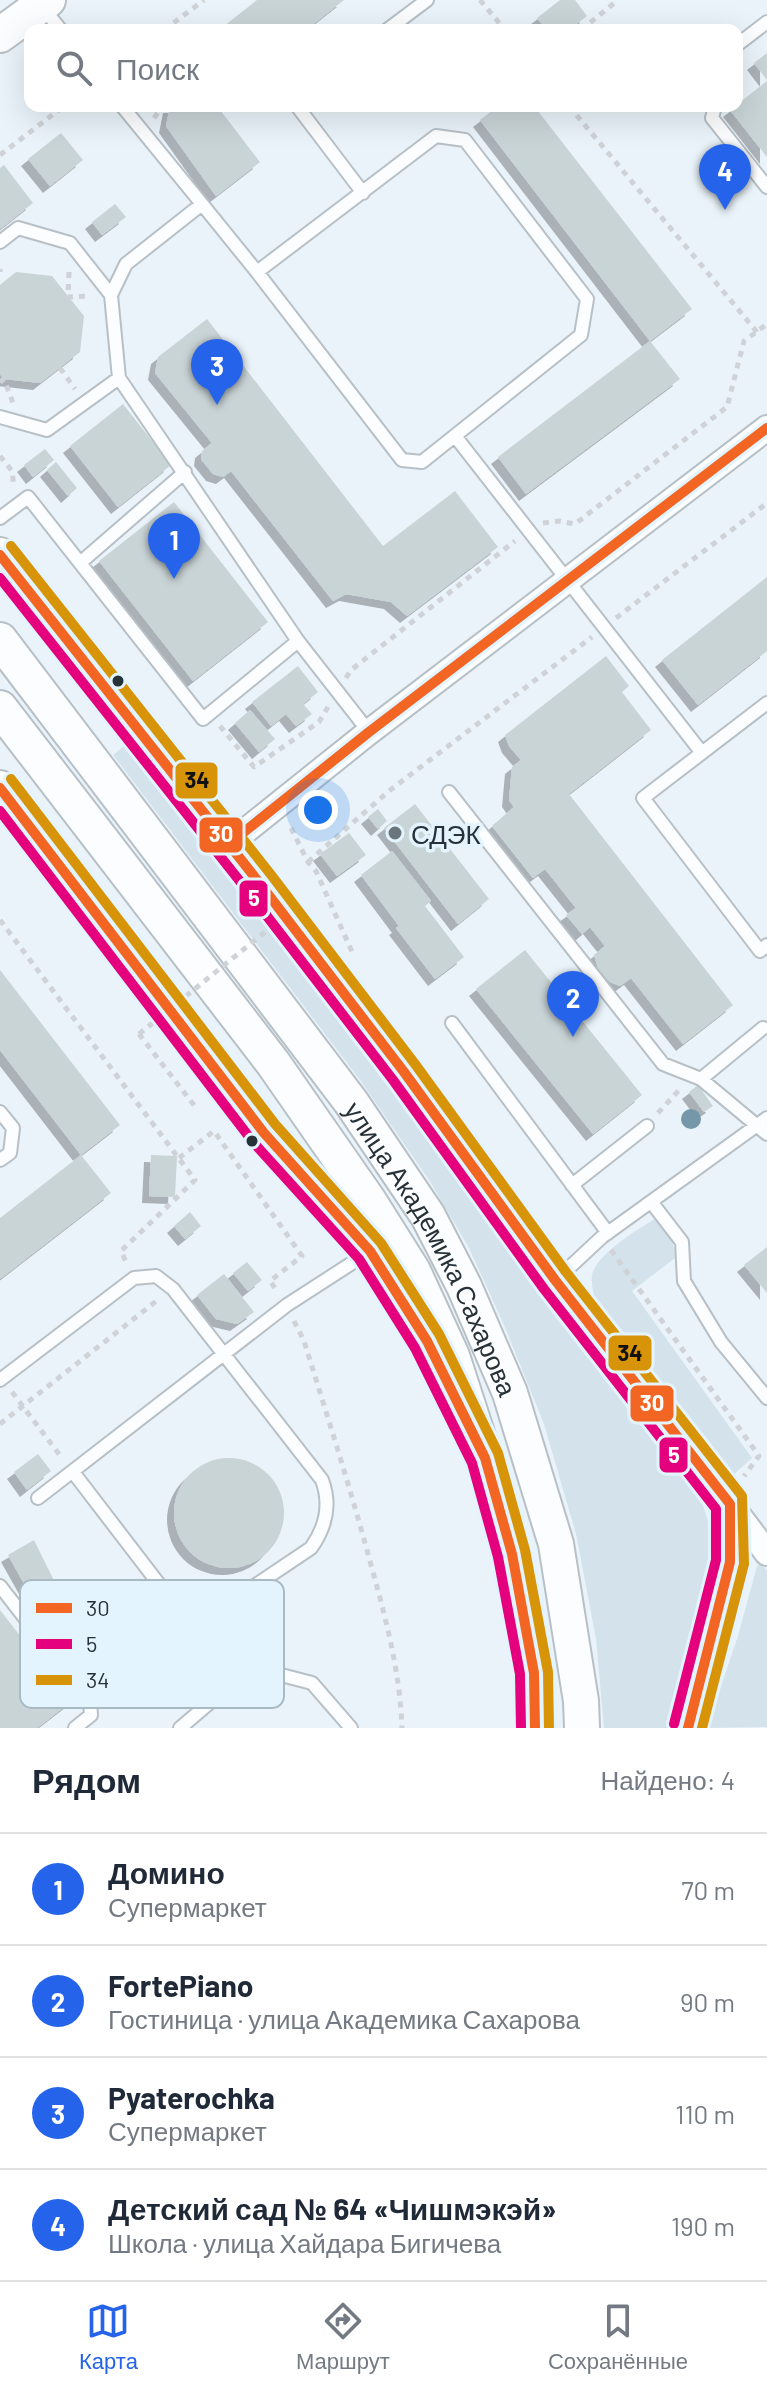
<!DOCTYPE html>
<html lang="ru">
<head>
<meta charset="utf-8">
<style>
	:root { --surface:#fff; --page:#f6f6f7; --text:#1f2937; --muted:#747a83; --line:#e0e1e3; --accent:#2563eb }
	body { margin:0; font-family:Barlow,sans-serif; background:var(--page); color:var(--text) }
	.you { position:absolute; left:318px; top:810px; width:28px; height:28px; margin:-20px; border:6px solid #fff; border-radius:50%; background:#1a73e8; box-shadow:0 0 0 12px #1a73e833 }
	.badge { display:grid; place-items:center; width:52px; height:52px; border-radius:50%; background:var(--accent); color:#fff; font-size:26px; font-weight:700 }
	.pin { position:absolute; translate:-50% -66px; filter:drop-shadow(0 2px 4px #0008) }
	.pin::after { content:''; position:absolute; top:42px; width:28px; height:24px; background:inherit; clip-path:polygon(0 0,100% 0,50% 100%) }
	.list { margin:0; padding:0; list-style:none }
	h2 { display:flex; justify-content:space-between; align-items:center; height:104px; margin:0; padding:0 32px; font-size:34px }
	h2 small { font-size:26px; font-weight:400; color:var(--muted) }
	.list li { display:grid; grid-template-columns:52px 1fr auto; gap:24px; align-items:center; box-sizing:border-box; height:112px; padding:0 32px; border-top:2px solid var(--line) }
	.list b { display:block; font-size:30px; white-space:nowrap }
	.list p { margin:0; font-size:26px; white-space:nowrap; color:var(--muted) }
	.list em { font-size:26px; font-style:normal; color:var(--muted) }
	.icon { flex:none; width:44px; height:44px; fill:none; stroke:currentColor; stroke-width:2; stroke-linecap:round; stroke-linejoin:round }
	.map { position:relative; flex:none; width:767px; height:1728px; overflow:hidden }
	.search { position:absolute; background:var(--surface); box-shadow:0 8px 32px #0002; left:24px; right:24px; top:24px; height:88px; display:flex; align-items:center; gap:20px; box-sizing:border-box; padding:0 28px; border-radius:16px; color:var(--muted); font-size:30px }
	.sheet { height:552px; background:var(--surface) }
	nav { display:flex; justify-content:space-around; align-items:center; box-sizing:border-box; height:112px; border-top:2px solid var(--line); background:var(--surface); font-size:22px; color:var(--muted) }
	nav a { display:grid; justify-items:center; gap:4px }
	nav .on { color:var(--accent) }
	.map>svg:first-child { display:block }
	.green { fill:#d4e2eb }
	.building { fill:#c9d4d7; filter:url(#shadow) }
	.lines { fill:none; stroke-linecap:round; stroke-linejoin:round }
	.service-casing { stroke:#b7c0c6; stroke-width:16 }
	.minor-casing { stroke:#b7c0c6; stroke-width:28 }
	.secondary-casing { stroke:#b7c0c6; stroke-width:38 }
	.path { stroke:#cfd3d7; stroke-width:5; stroke-dasharray:6 6; stroke-linecap:butt }
	.service { stroke:#fcfdfe; stroke-width:12 }
	.minor { stroke:#fcfdfe; stroke-width:24 }
	.secondary { stroke:#fcfdfe; stroke-width:34 }
	.path-bridge { stroke:#cfd3d7; stroke-width:5; stroke-dasharray:6 6; stroke-linecap:butt }
	.bus-1-casing { stroke:#e3f4ff; stroke-width:16 }
	.bus-2-casing { stroke:#e3f4ff; stroke-width:16 }
	.bus-3-casing { stroke:#e3f4ff; stroke-width:16 }
	.bus-1 { stroke:#f26522; stroke-width:10 }
	.bus-2 { stroke:#e5007d; stroke-width:10 }
	.bus-3 { stroke:#d89408; stroke-width:10 }
	.tree { fill:#7497a9 }
	.bus-dot { fill:#263138; stroke:#e3f4ff; stroke-width:3 }
	.poi-dot { fill:#6a757c; stroke:#e3f4ff; stroke-width:3 }
	.labels { text-anchor:middle; dominant-baseline:central; stroke-width:7; stroke-linejoin:round; paint-order:stroke }
	.poi-label { font-size:26px; fill:#263138; stroke:#e3f4ff; text-anchor:start }
	.street-label { font-size:26px; fill:#263138; stroke:#e3f4ff }
	.key { fill:#e3f4ff; stroke:#aabac3; stroke-width:2 }
	.key-label { font-size:22px; fill:#263138 }
	.line-badge { stroke:#e3f4ff; stroke-width:3 }
	.badge-label { font-size:22px; text-anchor:middle; font-weight:bold; fill:#fff }
	.pale-badge-label { font-size:22px; text-anchor:middle; font-weight:bold; fill:#111 }
</style>
</head>
<body>
<div class="map">
<svg width="767" height="1728" viewBox="0 0 767 1728">
	<defs>
		<filter id="shadow"><feDropShadow dx="-7" dy="7" stdDeviation="0" flood-color="#0004"/></filter>
	</defs>
	<rect width="100%" height="100%" fill="#e9f3f9"/>
	<path class="green" d="M125,745L693,1479C703,1504 712,1528 714,1555C717,1602 686,1681 672,1728H604L596,1639L576,1534L544,1424L504,1325L469,1248L429,1180L360,1080L113,755Z
		M655,1219C672,1225 673,1242 675,1258L632,1291L752,1458L732,1476L594,1296C593,1290 591,1282 592,1276C593,1257 639,1228 655,1219Z
		M762,1564L767,1571V1727L707,1728L738,1636L757,1566Z"/>
	<path class="building" d="M257,0H344L306,30H219Z
		M560,0H575L587,16L569,30H547L537,18Z
		M767,53V80L754,63Z
		M767,81V157L730,110Z
		M170,106H217L260,162L216,196L166,126Z
		M498,106H534L692,309L650,341L480,120Z
		M61,133L83,160L50,186L28,159Z
		M4,165L33,203L0,229V168Z
		M115,204L126,217L102,235L92,222Z
		M16,272L52,276L84,316L80,352L40,383L4,379L0,374V285Z
		M207,319L383,546L455,491L498,547L407,616L391,602L346,594L333,601L231,471L223,477L213,474L201,459L202,451L212,443L155,373L158,357Z
		M650,341L680,379L526,494L498,457Z
		M123,404L171,465L118,507L70,446Z
		M45,449L54,460L33,477L24,465Z
		M56,462L77,488L68,496L47,470Z
		M174,502L268,622L193,681L99,561Z
		M767,577V651L698,705L662,660Z
		M606,656L629,686L622,692L651,730L569,794L733,1005L683,1044L631,978L620,986L610,982L598,968L594,955L605,946L590,927L582,934L566,915L576,908L545,869L533,878L492,826L514,807L509,800L512,767L521,760L509,746L505,735Z
		M298,666L318,692L303,704L312,714L296,726L286,714L271,726L252,702Z
		M250,710L275,739L259,752L235,723Z
		M415,804L489,899L458,924L384,828Z
		M378,809L387,821L378,829L368,817Z
		M349,833L366,855L337,876L320,854Z
		M392,851L431,901L425,906L464,957L435,979L396,928L399,926L361,875Z
		M525,950L642,1095L593,1134L476,989Z
		M0,970L120,1125L81,1155L0,1050Z
		M698,1085L713,1106L704,1112L689,1092Z
		M81,1155L111,1193L0,1279V1218Z
		M151,1155L177,1156L175,1197L149,1196Z
		M190,1212L201,1226L185,1239L174,1226Z
		M767,1247V1293L744,1265Z
		M247,1262L262,1280L248,1291L233,1273Z
		M224,1274L254,1312L237,1324L216,1319L197,1295Z
		M38,1454L51,1471L27,1490L14,1472Z
		M174 1513a55 55 0 1 1 110 0a55 55 0 1 1-110 0Z
		M34,1540L69,1611L45,1621L8,1555Z
		M0,1610L38,1659L48,1652L81,1694L37,1728H0Z"/>
	<g class="lines">
		<defs>
			<path id="service" d="M43,8L61,30
				M387,30L427,0
				M737,45L767,22
				M122,106L202,204
				M297,106L363,193
				M715,106L712,118L767,187
				M436,136L465,140L587,299L581,335L422,462L402,460L257,272Z
				M0,242L18,228L70,243L111,295L119,378L47,430L0,417
				M111,295L126,264L202,204L257,272
				M119,378L298,641L369,732
				M455,436L702,753
				M0,518L28,497L203,719L298,641
				M80,563L185,472
				M767,703L643,798L760,951L767,945
				M449,792L663,1064L701,1079L767,1134
				M452,1023L608,1233
				M701,1079L763,1028
				M0,1112L13,1128L10,1153L0,1160
				M572,1185L647,1126
				M652,1203L682,1242L684,1281L721,1342L767,1398
				M557,1279L602,1237L767,1118
				M0,1380L134,1278L156,1276L173,1289L322,1480C331,1504 326,1527 311,1548L192,1628
				M73,1472L234,1682
				M38,1498L287,1305L369,1252
				M0,1586L90,1702L91,1715L75,1728
				M180,1728L234,1682L262,1670L312,1683L351,1728"/>
			<path id="minor" d="M229,844L369,732L767,428
				M730,1504L767,1553"/>
			<g id="secondary">
				<path d="M0,35L48,0"/>
				<path d="M0,555L261,885L404,1072L555,1280L730,1504V1562L715,1627L688,1728"/>
				<path id="s1" d="M0,640L351,1102L428,1216L464,1286L510,1393L556,1544L581,1701L582,1728"/>
				<path d="M0,708L273,1063L369,1201L413,1271L452,1356L485,1458L512,1554L534,1673L535,1728"/>
				<path d="M0,788L264,1133L370,1251L420,1329"/>
			</g>
		</defs>
		<use href="#service" class="service-casing"/>
		<use href="#minor" class="minor-casing"/>
		<use href="#secondary" class="secondary-casing"/>
		<path class="path" d="M480,0L505,30
			M164,30L204,0
			M581,30L618,0
			M569,106L757,332
			M154,118L163,106
			M0,155L64,106
			M0,269V272
			M69,272L68,297L89,296
			M60,368L75,389
			M0,382L4,379L13,403
			M0,456L12,471L14,487
			M543,523L559,521L575,524L727,407L744,341L767,324
			M616,618L767,503
			M346,678L351,670L515,541
			M220,726L254,767L319,722L328,707
			M291,828L308,862L316,871L353,954
			M308,862L389,791L592,637
			M0,920L195,1180L121,1251L126,1262
			M139,1034L197,1109
			M658,1113L681,1088
			M179,1158L214,1131L302,1256L270,1281L277,1291
			M611,1250L759,1456L744,1476
			M294,1321L304,1341C327,1415 351,1490 371,1565C386,1619 400,1672 402,1728
			M12,1392L62,1458
			M0,1424L159,1299"/>
		<use href="#service" class="service"/>
		<use href="#minor" class="minor"/>
		<use href="#secondary" class="secondary"/>
		<path class="path-bridge" d="M139,1034L301,903"/>
		<defs>
			<path id="bus-1" d="M0,555L261,885L404,1072L555,1280L730,1504V1562L688,1728
				M0,788L264,1133L370,1251L427,1341L485,1458L512,1554L534,1673L535,1728
				M229,844L369,732L767,428"/>
			<path id="bus-2" d="M0,578L250,894L393,1080L544,1289L716,1509V1560L674,1724
				M0,811L253,1142L359,1259L415,1348L472,1463L498,1557L520,1674L521,1728"/>
			<path id="bus-3" d="M11,546L272,876L415,1064L566,1272L742,1496L744,1564L702,1728
				M11,779L275,1124L381,1243L439,1334L498,1453L525,1550L548,1672L549,1728"/>
		</defs>
		<use href="#bus-1" class="bus-1-casing"/>
		<use href="#bus-2" class="bus-2-casing"/>
		<use href="#bus-3" class="bus-3-casing"/>
		<use href="#bus-1" class="bus-1"/>
		<use href="#bus-2" class="bus-2"/>
		<use href="#bus-3" class="bus-3"/>
	</g>
	<circle class="tree" cx="691" cy="1119" r="10"/>
	<g class="bus-dot">
		<circle cx="118" cy="681" r="7"/>
		<circle cx="252" cy="1141" r="7"/>
	</g>
	<circle class="poi-dot" cx="395" cy="833" r="8"/>
	<g class="labels">
		<g class="poi-label">
			<text x="411" y="833">СДЭК</text>
		</g>
		<g class="street-label">
			<text stroke="none"><textPath href="#s1" startOffset="748">улица Академика Сахарова</textPath></text>
		</g>
	</g>
	<rect x="20" y="1580" width="264" height="128" rx="12" class="key"/>
	<rect x="36" y="1603" width="36" height="10" fill="#f26522"/>
	<rect x="36" y="1639" width="36" height="10" fill="#e5007d"/>
	<rect x="36" y="1675" width="36" height="10" fill="#d89408"/>
	<g class="key-label">
		<text x="86" y="1616">30</text>
		<text x="86" y="1652">5</text>
		<text x="86" y="1688">34</text>
	</g>
	<g class="line-badge">
		<rect x="174" y="761" width="45" height="39" rx="8" fill="#d89408"/>
		<rect x="198" y="816" width="46" height="38" rx="8" fill="#f26522"/>
		<rect x="238" y="879" width="31" height="39" rx="8" fill="#e5007d"/>
		<rect x="607" y="1334" width="46" height="38" rx="8" fill="#d89408"/>
		<rect x="629" y="1384" width="46" height="39" rx="8" fill="#f26522"/>
		<rect x="658" y="1436" width="31" height="38" rx="8" fill="#e5007d"/>
	</g>
	<g class="badge-label">
		<text x="221" y="842">30</text>
		<text x="254" y="906">5</text>
		<text x="652" y="1411">30</text>
		<text x="674" y="1463">5</text>
	</g>
	<g class="pale-badge-label">
		<text x="197" y="788">34</text>
		<text x="630" y="1361">34</text>
	</g>
</svg>
<div class="you"></div>
<div class="pin badge" style="left:174px;top:579px">1</div>
<div class="pin badge" style="left:573px;top:1037px">2</div>
<div class="pin badge" style="left:217px;top:405px">3</div>
<div class="pin badge" style="left:725px;top:210px">4</div>
<div class="search"><svg class="icon" aria-label="search" viewBox="0 0 24 24"><circle cx="10" cy="10" r="6"/><path d="M15 15l6 6"/></svg>Поиск</div>
</div>
<section class="sheet">
<h2>Рядом<small>Найдено: 4</small></h2>
<ul class="list">
<li><span class="badge">1</span><div><b>Домино</b><p>Супермаркет</p></div><em>70 m</em></li>
<li><span class="badge">2</span><div><b>FortePiano</b><p>Гостиница · улица Академика Сахарова</p></div><em>90 m</em></li>
<li><span class="badge">3</span><div><b>Pyaterochka</b><p>Супермаркет</p></div><em>110 m</em></li>
<li><span class="badge">4</span><div><b>Детский сад № 64 «Чишмэкэй»</b><p>Школа · улица Хайдара Бигичева</p></div><em>190 m</em></li>
</ul>
</section>
<nav>
<a class="on"><svg class="icon" aria-label="map" viewBox="0 0 24 24"><path d="M3 6l6-2 6 2 6-2v14l-6 2-6-2-6 2zM9 4v14M15 6v14"/></svg>Карта</a>
<a><svg class="icon" aria-label="directions" viewBox="0 0 24 24"><path d="M12 3l9 9-9 9-9-9zM9 14v-3h6M13 9l2 2-2 2"/></svg>Маршрут</a>
<a><svg class="icon" aria-label="saved" viewBox="0 0 24 24"><path d="M7 4h10v16l-5-4-5 4z"/></svg>Сохранённые</a>
</nav>
</body>
</html>
